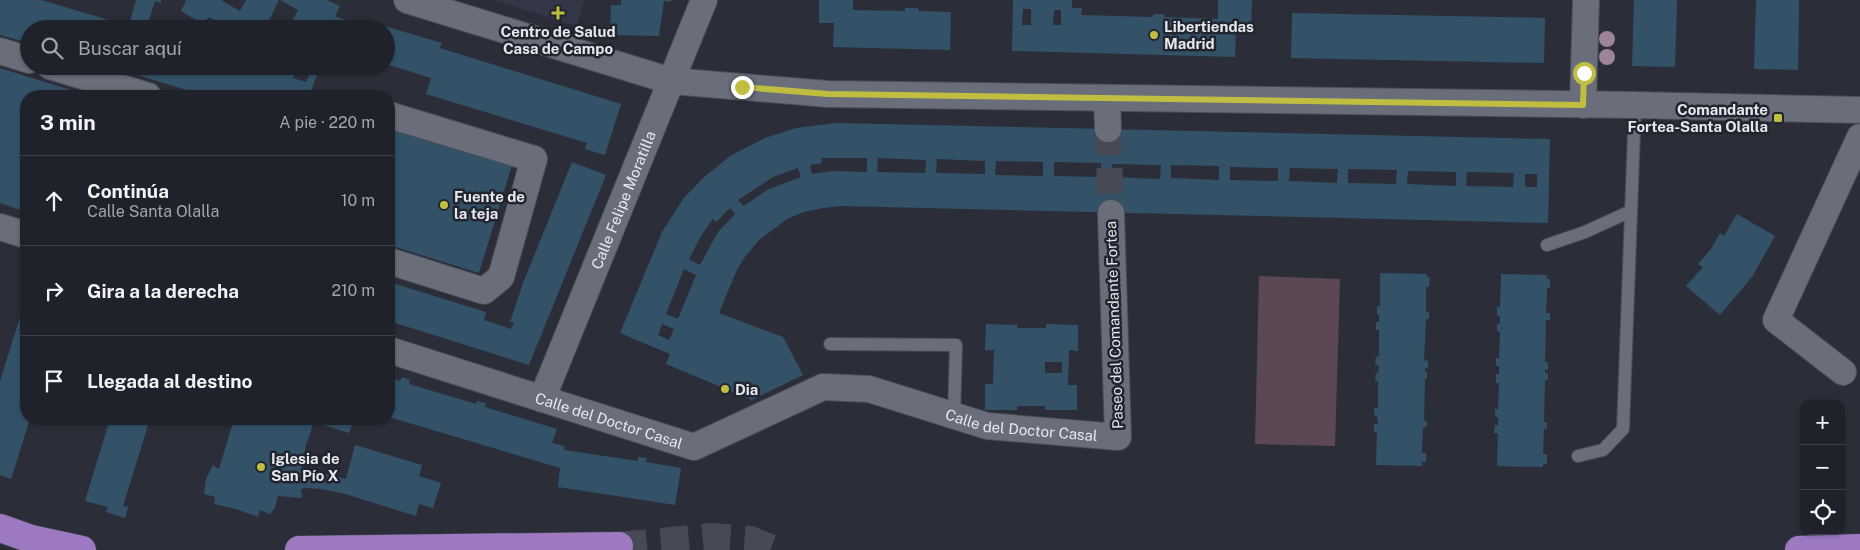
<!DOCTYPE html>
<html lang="es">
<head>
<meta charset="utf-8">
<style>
	:root { --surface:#20222b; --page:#282a33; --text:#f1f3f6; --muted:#a2a4a9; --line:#3d3f47 }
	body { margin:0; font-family:"Public Sans",sans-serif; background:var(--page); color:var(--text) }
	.controls { position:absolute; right:15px; bottom:15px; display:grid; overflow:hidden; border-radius:10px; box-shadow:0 1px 4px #0004 }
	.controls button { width:45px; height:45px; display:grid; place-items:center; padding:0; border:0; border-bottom:1px solid var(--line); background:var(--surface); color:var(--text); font:25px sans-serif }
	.stop { position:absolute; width:15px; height:15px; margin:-11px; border:4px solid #c0be41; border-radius:50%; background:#fff }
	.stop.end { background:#c0be41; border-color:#fff; box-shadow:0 1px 5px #0008 }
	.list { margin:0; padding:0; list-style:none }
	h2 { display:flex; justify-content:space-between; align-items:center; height:65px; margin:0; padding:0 20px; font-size:21px }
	h2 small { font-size:16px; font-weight:400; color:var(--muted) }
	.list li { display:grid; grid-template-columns:32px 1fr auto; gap:15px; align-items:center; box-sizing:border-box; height:90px; padding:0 20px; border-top:1px solid var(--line) }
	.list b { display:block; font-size:19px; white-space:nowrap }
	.list p { margin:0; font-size:16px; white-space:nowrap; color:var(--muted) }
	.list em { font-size:16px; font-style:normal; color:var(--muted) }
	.icon { flex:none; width:28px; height:28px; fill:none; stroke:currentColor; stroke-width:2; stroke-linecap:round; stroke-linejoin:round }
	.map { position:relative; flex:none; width:1860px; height:550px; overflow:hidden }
	.search { position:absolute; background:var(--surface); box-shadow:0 1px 4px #0004; left:20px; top:20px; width:375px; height:55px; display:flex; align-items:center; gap:12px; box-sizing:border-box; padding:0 18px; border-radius:28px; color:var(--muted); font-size:19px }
	.panel { position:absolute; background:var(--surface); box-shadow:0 1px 4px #0004; left:20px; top:90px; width:375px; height:335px; border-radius:20px }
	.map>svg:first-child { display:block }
	.built { fill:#333747 }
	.green { fill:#5c4855 }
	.building { fill:#335268; fill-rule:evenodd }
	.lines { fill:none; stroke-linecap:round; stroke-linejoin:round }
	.street-tunnel { stroke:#474a54; stroke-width:26; stroke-dasharray:26 13; stroke-linecap:butt }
	.highway-tunnel { stroke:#474a54; stroke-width:28; stroke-dasharray:28 14; stroke-linecap:butt }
	.lane-casing { stroke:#4b4d56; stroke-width:14 }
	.street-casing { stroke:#4b4d56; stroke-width:28 }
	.highway-casing { stroke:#4b4d56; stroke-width:29 }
	.lane { stroke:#6a6d7a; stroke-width:12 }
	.street { stroke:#6a6d7a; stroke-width:26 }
	.highway { stroke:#9d79c2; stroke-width:28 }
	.tree { fill:#9c8499 }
	.route { stroke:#c0be41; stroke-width:6 }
	.poi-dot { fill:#c0be41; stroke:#22242f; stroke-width:2 }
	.labels { text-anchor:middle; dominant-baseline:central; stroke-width:5; stroke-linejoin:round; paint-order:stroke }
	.poi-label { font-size:15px; font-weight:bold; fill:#e6e8ef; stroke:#22242f; text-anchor:start }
	.street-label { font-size:15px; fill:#e6e8ef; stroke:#22242f }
</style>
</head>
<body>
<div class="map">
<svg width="1860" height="550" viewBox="0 0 1860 550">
	<rect width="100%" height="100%" fill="#2b2e39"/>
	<path class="built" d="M493,0H584L577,26Z"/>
	<path class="green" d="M1259,276L1340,279L1335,446L1255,444Z"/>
	<path class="building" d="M0,0H41L129,26L136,0H161V3L155,1L146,29H29V43L0,35Z
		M186,0H223L222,1L240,11L246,0H279L268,22L281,29H233L208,17L204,25L181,11Z
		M280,0H327L340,6L335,16L365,27L367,21L442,43L440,48L621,104L605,155L585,149L587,143L426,94L431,78L386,64V29H329L330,26L322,23L320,29H288L298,10Z
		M621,0H671V2L664,1L659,36L610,35L611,5H621Z
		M819,0H853V10L905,11V8H918L919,11L951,12L950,50L833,47L834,23H819Z
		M1013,0H1072V8H1082L1081,15L1153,17V14H1164V17L1218,19V0H1252L1251,32H1236L1235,57L1012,51ZM1023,9H1031V25H1022ZM1054,10H1061V25H1053Z
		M1634,0H1677L1675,67L1632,66Z
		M1756,0H1799L1798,70L1754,69Z
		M1292,13L1545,18L1544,63L1291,58Z
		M251,66L265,71L267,66H312L307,71L299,67L293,78L306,82L313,66H328L326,72L319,70L309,96H206L111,67Z
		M0,68L90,96H26V212L0,203Z
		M836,123L1550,139L1548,223L842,206L823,208L804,212L787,219L759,240L744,258L736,272L719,313L783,337L803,375L752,400L666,364L670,354L620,333L662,232L683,199L703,178L730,156L765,138L796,128ZM821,158H867V172L832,171L812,174L810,165L822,163ZM878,158L926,160L925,173L877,172ZM937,159L985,161V174L936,173ZM996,161L1043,162V176L995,175ZM1054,162L1101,163V177L1054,176ZM1112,164L1161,165L1160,179L1112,177ZM1171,165L1219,166V180L1171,178ZM1230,167L1278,168V181L1230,180ZM798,168L801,177L767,190L744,206L738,200L773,177ZM1290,168L1338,169L1337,183L1289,181ZM1348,169L1397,170L1396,184L1348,183ZM1408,171L1456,172V186L1407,184ZM1467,172L1514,173L1513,187L1466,186ZM1525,174H1537V187H1525ZM730,208L735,214L718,232L700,265L689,259L701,236L713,219L716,222ZM684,269L696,275L678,319L666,314ZM662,324L674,329L669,340L658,335Z
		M389,127L512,165L479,273L389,245Z
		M572,162L606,175L529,365L389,321V282L486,312L484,320L511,329L514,323L510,322L523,283Z
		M1737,214L1775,236L1752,277L1720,315L1686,286L1703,267L1698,264L1711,249L1720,233L1724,236Z
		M1380,273L1427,274V277H1430L1429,287H1426V312H1429V319H1426L1424,361L1428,360V368H1425V372H1427V379H1425L1424,421H1427V427H1423L1422,453H1426V462H1422V466L1376,465L1377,432H1374V424H1378L1377,416L1374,415V408H1378V381H1375L1376,373H1378L1379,365H1375L1376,357L1379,356V330H1376V322H1379V314H1377V306H1380Z
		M1501,274L1547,275V279H1550V288H1547V291L1546,313H1550V320H1546L1545,362H1548V370L1545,369V373H1548V380H1545L1544,422H1547V429H1544L1543,454H1547V464H1543V467L1497,466L1498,433H1494L1495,425H1498V417H1495V409H1498L1499,383H1496V374H1499V366H1496V358H1499L1500,332L1497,331V324L1500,323V316H1497V307H1500Z
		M26,298V419H30L11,479L0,475V381Z
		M986,324L1018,325L1017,328H1046V324L1078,325V351L1069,350L1068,385H1077V410H1045V406H1017V410H985V384H993L994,350H985ZM1045,362H1062V373H1045Z
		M402,377L410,380L409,384L476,404L477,401L486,403L485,407L557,429L552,443L564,446V450L638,461V457L647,458L646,462L681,468L675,505L558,487L560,468L389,417V378L400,381Z
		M110,419H150L123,506L128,507L125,518L106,512L108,507L85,501Z
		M234,419L354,420L349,433L314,422L306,445L301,472L332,475L346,479L355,445L422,465L419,476L441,483L433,508L419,504L416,516L342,493L320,489L307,488L301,489L302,498L278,496L275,508L270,514L260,510L258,517L236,509L214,504L215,497L204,494L206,479L213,465L219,469Z"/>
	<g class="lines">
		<path class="street-tunnel" d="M1108,129L1111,213"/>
		<path class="highway-tunnel" d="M619,546L711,537L750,540L775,550"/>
		<defs>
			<path id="lane" d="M1547,245L1585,232L1631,211
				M830,344L956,345L954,416
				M1578,456L1603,450L1623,429L1635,105"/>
			<g id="street">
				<path d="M407,0L671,81L828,94L1635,105L1860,110"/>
				<path d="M0,51L29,60"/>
				<path d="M50,66L148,96"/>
				<path d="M1107,98L1108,129"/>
				<path d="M1583,105L1586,0"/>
				<path d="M389,115L534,159L501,277L484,291L389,261"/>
				<path d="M0,227L26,235"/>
				<path id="s1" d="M389,350L694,447L823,387L869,389L987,426L1118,437L1111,213"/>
				<path d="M1843,372L1776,320L1860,137"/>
				<path id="s2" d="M542,399L704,0"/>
			</g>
			<path id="highway" d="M0,528L31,539L82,550
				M299,550L619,546
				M1799,550L1860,548"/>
		</defs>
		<use href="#lane" class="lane-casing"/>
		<use href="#street" class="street-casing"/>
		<use href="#highway" class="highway-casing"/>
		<use href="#lane" class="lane"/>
		<use href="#street" class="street"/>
		<use href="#highway" class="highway"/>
	</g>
	<g class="tree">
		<circle cx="1607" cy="39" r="8"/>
		<circle cx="1607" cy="57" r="8"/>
	</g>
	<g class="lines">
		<path class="route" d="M742,87L828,94L1583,105L1584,73"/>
	</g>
	<g class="poi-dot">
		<path d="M555.5 5.5h5v5h5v5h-5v5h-5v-5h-5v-5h5z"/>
		<circle cx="1154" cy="35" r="5"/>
		<rect x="1773" y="113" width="10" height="10" rx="2.5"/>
		<circle cx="444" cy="205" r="5"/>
		<circle cx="725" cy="389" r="5"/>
		<circle cx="261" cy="467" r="5"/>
	</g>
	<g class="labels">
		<g class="poi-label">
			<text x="1164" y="26">Libertiendas<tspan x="1164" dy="17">Madrid</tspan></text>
			<text x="558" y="31" text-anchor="middle">Centro de Salud<tspan x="558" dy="17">Casa de Campo</tspan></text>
			<text x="1768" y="109" text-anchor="end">Comandante<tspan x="1768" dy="17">Fortea-Santa Olalla</tspan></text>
			<text x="454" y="196">Fuente de<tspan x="454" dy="17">la teja</tspan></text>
			<text x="735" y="389">Dia</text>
			<text x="271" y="458">Iglesia de<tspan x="271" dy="17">San Pío X</tspan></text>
		</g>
		<g class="street-label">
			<text stroke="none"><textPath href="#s2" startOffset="215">Calle Felipe Moratilla</textPath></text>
			<text transform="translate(1114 325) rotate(-92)">Paseo del Comandante Fortea</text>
			<text stroke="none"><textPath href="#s1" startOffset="231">Calle del Doctor Casal</textPath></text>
			<text stroke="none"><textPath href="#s1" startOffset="666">Calle del Doctor Casal</textPath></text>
		</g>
	</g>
</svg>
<div class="controls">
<button>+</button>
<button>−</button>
<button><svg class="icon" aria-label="locate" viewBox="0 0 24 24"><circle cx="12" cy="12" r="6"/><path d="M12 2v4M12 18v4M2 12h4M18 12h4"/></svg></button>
</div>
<div class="stop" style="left:1584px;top:73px"></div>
<div class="stop end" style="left:742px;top:87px"></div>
<div class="search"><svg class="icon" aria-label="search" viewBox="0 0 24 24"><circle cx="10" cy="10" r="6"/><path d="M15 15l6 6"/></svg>Buscar aquí</div>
<section class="panel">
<h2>3 min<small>A pie · 220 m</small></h2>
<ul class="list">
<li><svg class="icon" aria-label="ahead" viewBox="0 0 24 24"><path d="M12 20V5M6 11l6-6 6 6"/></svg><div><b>Continúa</b><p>Calle Santa Olalla</p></div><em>10 m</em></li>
<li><svg class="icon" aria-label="right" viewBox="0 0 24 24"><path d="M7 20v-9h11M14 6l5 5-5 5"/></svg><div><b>Gira a la derecha</b></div><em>210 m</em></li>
<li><svg class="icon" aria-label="arrive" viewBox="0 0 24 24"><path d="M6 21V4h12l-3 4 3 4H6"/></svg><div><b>Llegada al destino</b></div></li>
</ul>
</section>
</div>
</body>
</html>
